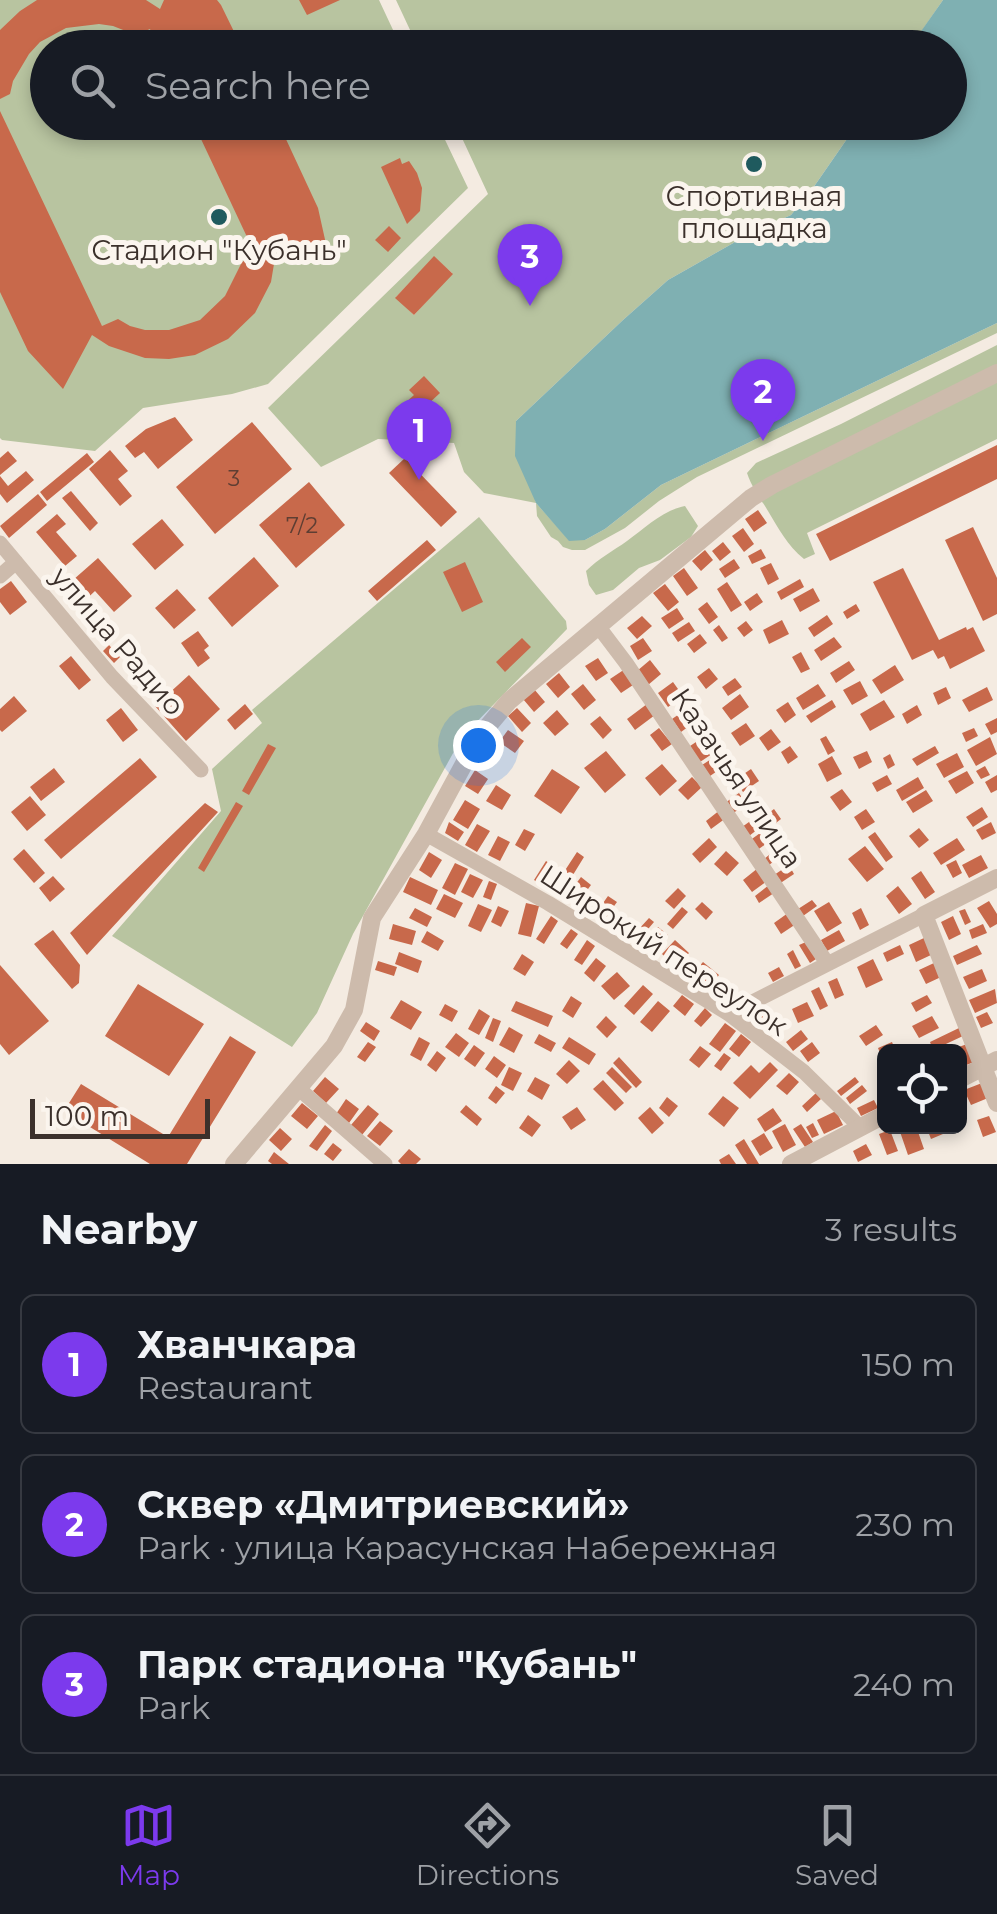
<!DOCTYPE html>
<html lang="en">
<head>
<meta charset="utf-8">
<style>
	:root { --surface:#171b24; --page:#242831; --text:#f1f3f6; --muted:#9ea1a6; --line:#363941; --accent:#7c3aed }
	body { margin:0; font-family:Montserrat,sans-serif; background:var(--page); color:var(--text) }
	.controls { position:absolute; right:30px; bottom:30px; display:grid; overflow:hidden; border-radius:15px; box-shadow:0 5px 15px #0003 }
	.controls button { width:90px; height:90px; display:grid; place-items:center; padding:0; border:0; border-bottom:2px solid var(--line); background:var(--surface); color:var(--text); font:50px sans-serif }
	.scale { position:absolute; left:30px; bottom:25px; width:180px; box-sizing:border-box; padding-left:10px; border:5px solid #3b302b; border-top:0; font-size:28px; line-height:35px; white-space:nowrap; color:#3b302b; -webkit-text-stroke:8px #fbf5ee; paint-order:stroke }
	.you { position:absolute; left:478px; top:745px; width:35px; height:35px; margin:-25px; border:8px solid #fff; border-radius:50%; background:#1a73e8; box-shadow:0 0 0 15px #1a73e833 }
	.badge { display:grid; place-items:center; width:65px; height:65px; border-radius:50%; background:var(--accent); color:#fff; font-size:32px; font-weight:700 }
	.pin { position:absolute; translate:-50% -82px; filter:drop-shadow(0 2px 5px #0008) }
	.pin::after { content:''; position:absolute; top:52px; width:35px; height:30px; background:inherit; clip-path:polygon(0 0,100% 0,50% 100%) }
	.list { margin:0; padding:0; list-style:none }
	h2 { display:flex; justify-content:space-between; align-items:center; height:130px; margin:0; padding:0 40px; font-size:42px }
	h2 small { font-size:32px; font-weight:400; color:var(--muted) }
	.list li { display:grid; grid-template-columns:65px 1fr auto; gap:30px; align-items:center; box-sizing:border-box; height:140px; margin:0 20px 20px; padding:0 20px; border:2px solid var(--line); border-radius:15px }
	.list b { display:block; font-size:38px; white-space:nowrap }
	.list p { margin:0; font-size:32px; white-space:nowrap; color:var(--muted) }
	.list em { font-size:32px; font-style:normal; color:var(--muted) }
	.icon { flex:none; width:55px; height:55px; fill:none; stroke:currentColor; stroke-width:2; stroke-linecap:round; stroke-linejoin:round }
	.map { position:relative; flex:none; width:997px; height:1164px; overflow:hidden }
	.search { position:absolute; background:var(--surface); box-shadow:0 5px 15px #0003; left:30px; right:30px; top:30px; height:110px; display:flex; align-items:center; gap:25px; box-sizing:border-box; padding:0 35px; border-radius:55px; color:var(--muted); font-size:38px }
	.sheet { height:610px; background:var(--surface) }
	nav { display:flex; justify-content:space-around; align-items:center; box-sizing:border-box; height:140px; border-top:2px solid var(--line); background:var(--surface); font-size:28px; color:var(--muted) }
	nav a { display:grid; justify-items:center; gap:5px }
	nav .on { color:var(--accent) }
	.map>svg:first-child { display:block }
	.green { fill:#b8c4a0; fill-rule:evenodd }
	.water { fill:#7fb0b2 }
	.building { fill:#c8694b }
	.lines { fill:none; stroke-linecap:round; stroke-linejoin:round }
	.minor { stroke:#cdbbac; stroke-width:15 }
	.tertiary { stroke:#cdbbac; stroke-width:18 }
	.poi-dot { fill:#1f5a5e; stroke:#fbf5ee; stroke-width:4 }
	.labels { text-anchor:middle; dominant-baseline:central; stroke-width:10; stroke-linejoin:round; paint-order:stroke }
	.number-label { font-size:22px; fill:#5e3e33 }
	.poi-label { font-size:28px; fill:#3b302b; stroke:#fbf5ee }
	.street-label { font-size:28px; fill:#3b302b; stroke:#fbf5ee }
</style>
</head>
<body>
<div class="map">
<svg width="997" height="1164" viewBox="0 0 997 1164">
	<rect width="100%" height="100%" fill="#f4ebe1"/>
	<path class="green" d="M0,0H379L401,47L48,48V122L437,123L468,188L268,384L232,394L143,408L95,451L2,440L0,438Z
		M396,0H943L910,48L418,47Z
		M455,123H858L813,188L791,215L751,233L668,280L623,320L516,421L536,503L569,540H585L605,529L661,485L997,323V333L697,477L659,501L625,528L585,550H572L563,547L558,541L551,537L537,516L536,503L484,493L464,472L454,443L378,439L321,467L268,408L488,194ZM434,257L452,273L414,315L396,297Z
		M997,345V439L807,533L815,554L804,559C787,545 779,529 768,511C760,498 752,488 747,473L756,463L841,424Z
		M685,506L698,526L691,537L660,560L639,568L613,590L596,595L589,585L586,571C599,558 613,551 627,541C645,528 663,510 685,506Z
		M479,517L566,621L567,629L462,737L353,934L317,1013L292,1047L112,936L221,811L212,769L262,723L252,710Z"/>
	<path class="water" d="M943,0H997V323L661,485L605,529L585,540L569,541L536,503L515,456L516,421L623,320L668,280L751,233L791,215L813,188L858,123L950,122V48L910,47Z"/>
	<path class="building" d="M37,0H146L160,9L164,0H217L221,5L242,48H158L150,29L136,35L113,26L99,24L66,28L40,42L29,54L13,81L10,94L0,99V30L20,11Z
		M299,0H340L307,15Z
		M0,111L102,326L118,319L130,326L145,330H169L200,320L225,296L242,262L255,254L193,122H278L318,208L330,262L276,252L271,282L255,313L228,339L195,355L169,359L145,358L109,346L92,335L63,389L28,351L0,292Z
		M400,158L402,164L409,161L417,173L422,188L420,211L407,224L381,167Z
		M389,226L401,238L388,252L375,240Z
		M434,256L453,274L414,315L395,298Z
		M424,376L440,393L426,406L419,399L408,408L404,404L414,395L409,390Z
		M175,417L193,440L158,469L144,452L135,458L125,446L146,429Z
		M252,422L292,469L215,534L176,487Z
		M997,445V479L830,561L816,534Z
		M110,450L128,471L118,479L132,496L120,506L89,469Z
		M8,451L17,461L0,475V458Z
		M87,453L94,462L47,501L40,492Z
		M405,458L457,512L441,527L389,473Z
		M26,471L34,480L7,503L0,494V476L8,486Z
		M309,482L345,525L296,568L259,525Z
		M71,491L98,523L90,531L62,498Z
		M38,494L47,505L9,538L0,526Z
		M758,510L767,523L754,532L745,519Z
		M57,514L66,524L56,532L77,556L65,566L36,532Z
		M162,519L184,545L155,570L132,544Z
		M973,527L997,578V614L983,621L945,540Z
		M743,528L754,544L744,552L732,536Z
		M427,540L436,550L377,601L368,591Z
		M723,542L731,552L720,561L712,551Z
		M761,549L766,558L752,564L748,556Z
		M705,550L713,560L701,571L692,561Z
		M254,557L279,586L232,627L208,598Z
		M98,558L132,596L114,612L95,591L80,605L65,587Z
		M734,559L740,568L725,578L719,569Z
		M465,562L483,602L462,612L443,572Z
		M771,563L779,579L768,585L760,568Z
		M684,568L698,588L687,596L673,576Z
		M903,568L939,640L966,627L967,630L973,627L985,651L950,669L944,656L938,659L933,650L912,660L873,582Z
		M800,579L804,587L781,600L777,592Z
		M11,581L27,602L10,615L0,602V589Z
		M727,582L742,605L731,612L717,589Z
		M665,584L679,602L668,611L653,593Z
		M813,588L820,601L800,612L793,599Z
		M177,589L196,610L174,629L155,608Z
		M757,593L763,602L750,611L744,602Z
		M707,602L718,617L709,624L698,609Z
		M856,604L860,611L847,619L843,612Z
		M677,608L684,619L669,629L661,618Z
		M827,615L833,624L814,637L808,628Z
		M642,616L652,626L637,639L627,628Z
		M782,620L789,634L769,644L763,630Z
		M746,621L753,630L744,637L737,628Z
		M689,622L695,631L678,642L672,633Z
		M719,625L728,638L722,642L713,630Z
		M198,631L209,646L204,650L210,658L198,667L181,643Z
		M700,634L707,643L694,653L687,644Z
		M834,637L842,647L821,661L814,650Z
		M522,638L531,647L505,672L496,662Z
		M643,638L652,651L638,660L630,646Z
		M109,645L120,657L114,663L103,651Z
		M801,652L810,669L801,673L792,657Z
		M71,656L91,680L79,690L59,666Z
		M598,658L608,673L596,681L585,666Z
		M650,660L661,674L648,685L637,671Z
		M849,661L855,670L836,683L830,673Z
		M895,665L904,680L881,694L872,680Z
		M709,668L718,679L706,689L697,677Z
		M625,669L636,683L621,693L610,679Z
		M559,673L570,687L558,698L546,684Z
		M189,675L220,709L186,741L155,706Z
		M735,678L742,687L728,696L722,687Z
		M860,681L868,696L852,705L843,690Z
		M673,682L683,696L668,707L658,693Z
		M583,684L596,700L584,710L571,694Z
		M818,684L826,696L803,710L796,698Z
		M946,687L951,698L938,705L933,693Z
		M987,687L993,700L969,712L962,700Z
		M534,689L545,702L534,712L523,699Z
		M740,694L749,707L731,720L722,708Z
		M14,696L27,711L2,732L0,730V709Z
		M832,700L836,707L811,723L806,716Z
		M884,700L895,717L870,731L860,714Z
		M788,702L796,715L785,723L776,710Z
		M245,704L253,714L235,730L227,720Z
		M647,704L655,715L635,730L627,719Z
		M694,704L703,716L681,732L672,719Z
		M917,705L922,715L907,724L902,714Z
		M121,708L138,730L123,742L106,720Z
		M517,708L531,723L522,732L508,716Z
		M557,710L569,724L555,736L543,723Z
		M600,716L612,730L603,739L590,724Z
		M997,718V732L991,735L985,724Z
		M746,723L755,736L740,746L731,733Z
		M659,728L672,744L662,751L650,735Z
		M974,728L978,736L966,742L962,733Z
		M771,729L781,742L768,751L759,738Z
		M508,730L524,741L515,753L499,742Z
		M708,734L718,750L700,762L690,746Z
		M826,736L835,751L828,755L820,739Z
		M990,737L997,754L976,766L967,750Z
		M490,742L500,748L490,764L480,758Z
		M268,744L276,748L249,795L242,791Z
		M790,746L798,757L788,764L781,752Z
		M935,746L939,753L917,766L912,759Z
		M606,751L626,775L605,793L584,768Z
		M867,751L872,762L859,769L853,757Z
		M957,753L964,767L944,778L936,764Z
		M719,754L726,765L710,776L702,765Z
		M890,754L895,765L888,769L883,758Z
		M832,756L842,774L827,782L818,764Z
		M140,758L157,777L61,859L44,840Z
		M662,764L677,781L660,796L645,778Z
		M985,766L990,775L981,779L976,771Z
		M54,768L65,782L41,801L30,787Z
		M552,769L580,787L561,814L534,796Z
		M751,769L759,781L743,792L735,780Z
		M475,770L488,779L478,794L465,786Z
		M967,771L974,783L956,794L948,781Z
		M887,775L892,784L877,792L872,783Z
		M997,775V790L991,793L985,782Z
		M692,777L702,787L688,800L678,790Z
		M918,777L924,788L902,801L896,790Z
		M496,785L511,795L502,810L486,801Z
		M842,789L852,802L840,811L830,797Z
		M926,790L933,801L913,813L906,802Z
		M739,793L746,804L732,814L725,803Z
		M30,796L46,815L27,831L11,812Z
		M465,800L480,809L468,829L453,820Z
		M236,802L243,806L204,872L198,868Z
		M205,803L218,812L87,955L70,933Z
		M982,807L988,817L973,827L966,817Z
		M774,809L781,819L768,829L761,819Z
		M866,809L875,822L862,830L854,817Z
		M720,810L726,818L711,829L706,821Z
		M756,817L762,826L749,836L742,827Z
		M449,822L464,832L458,841L445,833Z
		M991,822L996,833L982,840L976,830Z
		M477,824L490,831L477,852L465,845Z
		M919,828L929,840L919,848L909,836Z
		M524,829L535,834L525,851L515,845Z
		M763,831L770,841L756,851L749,841Z
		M875,832L893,857L886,862L868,837Z
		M498,836L510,842L500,861L488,855Z
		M709,838L717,847L700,863L692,854Z
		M957,838L965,850L941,865L933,853Z
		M865,846L884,869L867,882L848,859Z
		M24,849L45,873L34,883L13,859Z
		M776,849L781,855L768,866L763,860Z
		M726,851L739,863L727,876L714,864Z
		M429,852L442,860L431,878L419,870Z
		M577,852L584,857L568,883L560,878Z
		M981,855L988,868L969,878L962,865Z
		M956,860L962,873L953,878L946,865Z
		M546,861L559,870L548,889L534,880Z
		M455,863L468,869L455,895L442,888Z
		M789,865L794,874L779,884L774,875Z
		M758,868L767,881L752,892L743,880Z
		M921,871L935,892L925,899L911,878Z
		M470,874L483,880L473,898L461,892Z
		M53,876L65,889L50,902L39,888Z
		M410,877L438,890L431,905L403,892Z
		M581,877L591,885L576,905L566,897Z
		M489,881L497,884L491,900L483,897Z
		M769,885L774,893L759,903L755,896Z
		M898,886L912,904L899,914L886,896Z
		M678,888L686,896L674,909L665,901Z
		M444,894L463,903L455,918L436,909Z
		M608,896L617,902L604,920L596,913Z
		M812,900L817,906L803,916L798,909Z
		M989,901L997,914V924L990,928L977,908Z
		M702,902L713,912L706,920L695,909Z
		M829,902L842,923L827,932L814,911Z
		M526,903L539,906L531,937L518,934Z
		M478,904L492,910L481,932L468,926Z
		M498,906L509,911L501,927L491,922Z
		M682,907L688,912L673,929L667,924Z
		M415,908L432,917L427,927L409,918Z
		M861,908L869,925L860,930L852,913Z
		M965,909L971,922L965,925L959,911Z
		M788,913L796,924L781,934L774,923Z
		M551,916L558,921L544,944L536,939Z
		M953,916L961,934L949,940L941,922Z
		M649,918L654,922L643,935L638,930Z
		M393,924L416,931L412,945L389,939Z
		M983,924L987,933L972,939L969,930Z
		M658,927L668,935L659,945L650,937Z
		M571,929L578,934L567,949L560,944Z
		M53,930L80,965L79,983L72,989L34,944Z
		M839,930L845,941L827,951L821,940Z
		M427,931L444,941L438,951L421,942Z
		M924,938L931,955L916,962L909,945Z
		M587,940L595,946L582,965L574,960Z
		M675,940L689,953L676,967L662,954Z
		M806,942L816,959L810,963L799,945Z
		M900,945L904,954L887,962L883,953Z
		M977,945L982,954L957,965L953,956Z
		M793,950L801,966L795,969L787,954Z
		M399,952L422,961L418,973L395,964Z
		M522,954L534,962L525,976L513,969Z
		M596,958L606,966L594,982L584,973Z
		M873,959L883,980L866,988L857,967Z
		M378,961L397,967L394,976L375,970Z
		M703,962L719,975L706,991L690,977Z
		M934,963L941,977L926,984L919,970Z
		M0,965L49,1021L9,1055L0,1044Z
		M779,967L784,976L773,982L768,973Z
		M982,969L987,981L969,989L963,977Z
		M617,972L630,986L614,1000L601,986Z
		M837,978L844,995L835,999L828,982Z
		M722,982L741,996L730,1009L712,995Z
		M138,984L204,1024L169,1076L105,1036Z
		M643,985L653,994L634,1015L624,1006Z
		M819,987L828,1006L820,1010L811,991Z
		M995,989L997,1003L975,1013L969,1000Z
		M682,995L694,1004L685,1016L673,1006Z
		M927,995L932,1003L916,1012L911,1003Z
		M571,996L582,1003L573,1018L562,1011Z
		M401,1000L422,1012L411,1030L390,1018Z
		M516,1001L553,1016L548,1027L511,1011Z
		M658,1001L670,1011L652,1032L640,1022Z
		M807,1002L814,1016L798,1023L792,1009Z
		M445,1004L458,1011L452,1022L439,1015Z
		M705,1008L712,1015L701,1027L694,1021Z
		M479,1009L490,1016L479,1035L468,1029Z
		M770,1012L776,1026L767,1031L760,1017Z
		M987,1012L993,1023L981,1028L976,1017Z
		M606,1016L617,1027L607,1038L596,1027Z
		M932,1016L939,1028L919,1038L912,1026Z
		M493,1018L501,1021L493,1042L485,1038Z
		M366,1022L380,1031L374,1041L360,1031Z
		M725,1023L736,1031L720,1052L709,1044Z
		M876,1025L883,1035L866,1046L859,1036Z
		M509,1027L523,1035L514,1053L499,1045Z
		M959,1028L963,1036L933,1050L930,1042Z
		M801,1030L808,1039L793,1051L786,1042Z
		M456,1033L469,1043L459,1057L445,1047Z
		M539,1034L556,1043L551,1052L534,1043Z
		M741,1034L751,1042L739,1057L729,1049Z
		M230,1036L256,1052L187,1164H150L64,1111L81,1084L168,1137Z
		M419,1037L430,1043L421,1061L410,1055Z
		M569,1037L596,1054L589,1065L562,1048Z
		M368,1042L376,1047L365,1062L357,1057Z
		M812,1042L820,1053L808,1062L800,1051Z
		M892,1042L896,1052H884V1063L878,1048Z
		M967,1044L974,1062L961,1067L960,1052L948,1051Z
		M474,1045L485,1053L475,1067L464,1059Z
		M700,1046L711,1054L699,1068L689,1060Z
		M437,1051L446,1058L436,1072L427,1065Z
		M724,1053L731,1058L721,1071L714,1066Z
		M494,1056L506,1065L497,1078L485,1069Z
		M619,1057L642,1082L636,1088L613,1063Z
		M569,1060L580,1071L567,1084L556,1074Z
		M770,1062L778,1070L750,1099L733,1083L751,1065L759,1073Z
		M509,1067L522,1073L513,1091L501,1085Z
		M612,1067L632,1087L626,1093L606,1073Z
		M789,1073L799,1082L787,1095L776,1086Z
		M325,1077L339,1089L326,1103L313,1091Z
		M535,1077L550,1085L542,1100L527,1091Z
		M855,1077L859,1082L841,1096L837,1091Z
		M603,1080L624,1103L615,1111L593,1089Z
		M982,1083L988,1098L971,1105L964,1090Z
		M862,1085L867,1091L850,1104L846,1098Z
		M496,1086L505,1093L496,1104L488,1098Z
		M816,1093L821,1099L807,1112L802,1106Z
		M723,1096L739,1108L724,1127L708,1114Z
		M667,1097L678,1106L669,1117L659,1108Z
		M346,1099L359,1109L349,1123L336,1114Z
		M874,1100L878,1108L861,1116L857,1108Z
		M302,1103L318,1116L307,1129L291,1116Z
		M368,1105L379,1114L362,1135L351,1125Z
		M466,1105L482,1119L477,1126L460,1112Z
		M577,1107L586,1120L571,1130L562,1117Z
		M650,1107L664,1123L652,1134L638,1118Z
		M773,1108L782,1121L765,1132L757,1119Z
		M836,1111L843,1125L824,1134L817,1120Z
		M528,1115L541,1125L532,1137L519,1128Z
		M989,1116L996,1132L983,1137L977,1120Z
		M380,1121L393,1131L380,1146L367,1136Z
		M813,1123L819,1135L812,1138L806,1127Z
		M785,1124L796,1145L783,1152L772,1131Z
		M801,1124L813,1142L805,1147L793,1129Z
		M325,1125L332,1131L317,1151L309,1146Z
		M898,1126H916L924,1149L908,1155Z
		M926,1126H940L943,1134L931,1139Z
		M280,1128L292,1139L281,1151L269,1140Z
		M890,1130L898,1151L887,1155L879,1134Z
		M764,1133L773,1148L760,1156L751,1141Z
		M744,1139L759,1164H747L735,1145Z
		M333,1143L342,1150L333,1161L324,1154Z
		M866,1144L872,1155L858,1162L853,1151Z
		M409,1149L421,1159L416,1164H401L398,1161Z
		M274,1152L289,1164H272L268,1161Z
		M729,1154L736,1164H721L719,1160Z"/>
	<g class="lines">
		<path class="minor" d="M0,543L112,677L201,770
			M0,576L16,562
			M598,626L626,663L827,963
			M426,834L548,903L729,1014L804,1072L860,1127
			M729,1014L924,915
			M298,1088L385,1164"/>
		<path class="tertiary" d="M997,878L924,915L997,1103
			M960,1079L997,1060
			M234,1164L334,1046L354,1010L372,918L426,834L478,738L509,701L751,498L772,485L997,373
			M791,1164L884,1115"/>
	</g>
	<g class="poi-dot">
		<circle cx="754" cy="164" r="10"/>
		<circle cx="219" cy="217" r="10"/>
	</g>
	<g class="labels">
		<g class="number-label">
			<text x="234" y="478">3</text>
			<text x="302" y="525">7/2</text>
		</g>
		<g class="poi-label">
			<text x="754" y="196">Спортивная<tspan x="754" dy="32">площадка</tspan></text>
			<text x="219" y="250">Стадион "Кубань"</text>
		</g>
		<g class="street-label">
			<text transform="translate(118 641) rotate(49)">улица Радио</text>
			<text transform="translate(737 778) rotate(56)">Казачья улица</text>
			<text transform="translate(664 950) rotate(33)">Широкий переулок</text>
		</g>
	</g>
</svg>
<div class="controls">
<button><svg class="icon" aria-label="locate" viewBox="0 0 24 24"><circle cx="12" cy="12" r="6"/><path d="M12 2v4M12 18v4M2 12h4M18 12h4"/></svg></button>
</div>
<div class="scale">100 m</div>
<div class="you"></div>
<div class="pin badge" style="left:419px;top:480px">1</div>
<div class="pin badge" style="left:763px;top:441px">2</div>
<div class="pin badge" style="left:530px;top:306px">3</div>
<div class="search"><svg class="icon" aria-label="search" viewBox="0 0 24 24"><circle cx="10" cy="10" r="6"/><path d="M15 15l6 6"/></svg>Search here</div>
</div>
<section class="sheet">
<h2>Nearby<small>3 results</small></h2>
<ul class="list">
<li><span class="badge">1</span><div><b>Хванчкара</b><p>Restaurant</p></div><em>150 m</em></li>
<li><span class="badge">2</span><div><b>Сквер «Дмитриевский»</b><p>Park · улица Карасунская Набережная</p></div><em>230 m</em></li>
<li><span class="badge">3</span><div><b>Парк стадиона &quot;Кубань&quot;</b><p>Park</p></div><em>240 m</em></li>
</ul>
</section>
<nav>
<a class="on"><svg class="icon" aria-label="map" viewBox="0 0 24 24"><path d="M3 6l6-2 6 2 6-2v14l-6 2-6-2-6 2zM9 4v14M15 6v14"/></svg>Map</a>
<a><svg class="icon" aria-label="directions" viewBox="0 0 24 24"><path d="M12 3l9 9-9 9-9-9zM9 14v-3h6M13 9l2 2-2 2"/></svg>Directions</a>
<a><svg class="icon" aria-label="saved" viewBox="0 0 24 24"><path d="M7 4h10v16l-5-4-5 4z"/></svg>Saved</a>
</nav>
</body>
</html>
